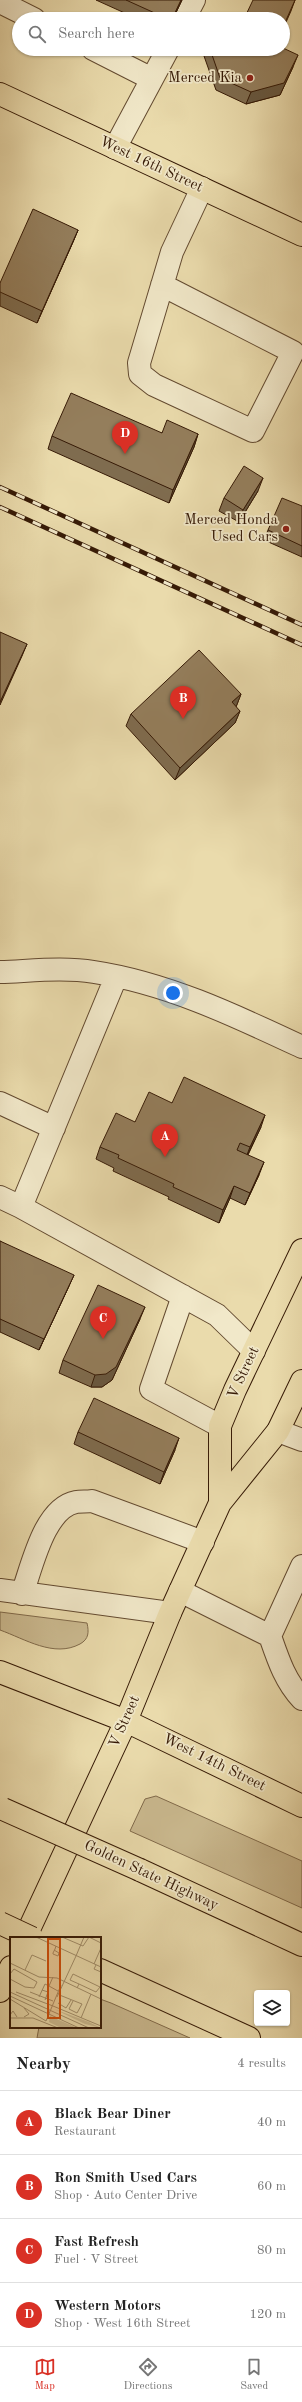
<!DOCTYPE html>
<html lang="en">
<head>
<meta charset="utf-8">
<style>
	:root { --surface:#fff; --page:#f6f6f6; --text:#222; --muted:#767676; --line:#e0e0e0; --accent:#d93025 }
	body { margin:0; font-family:"Old Standard TT",serif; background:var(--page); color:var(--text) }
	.controls { position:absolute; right:12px; bottom:12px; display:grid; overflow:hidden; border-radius:4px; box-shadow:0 1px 3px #0004 }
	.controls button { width:36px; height:36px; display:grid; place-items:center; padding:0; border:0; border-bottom:1px solid var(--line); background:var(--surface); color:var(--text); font:20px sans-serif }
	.you { position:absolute; left:173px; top:993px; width:14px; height:14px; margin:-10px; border:3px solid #fff; border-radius:50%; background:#1a73e8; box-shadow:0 0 0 6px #1a73e833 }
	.badge { display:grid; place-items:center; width:26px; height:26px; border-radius:50%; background:var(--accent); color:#fff; font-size:13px; font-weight:700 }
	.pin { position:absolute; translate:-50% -33px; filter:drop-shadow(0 1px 2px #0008) }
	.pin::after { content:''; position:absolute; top:21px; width:14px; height:12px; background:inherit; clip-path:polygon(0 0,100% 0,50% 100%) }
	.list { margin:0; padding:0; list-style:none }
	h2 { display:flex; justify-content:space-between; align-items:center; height:52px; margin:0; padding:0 16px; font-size:17px }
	h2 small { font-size:13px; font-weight:400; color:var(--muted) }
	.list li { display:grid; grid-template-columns:26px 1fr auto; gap:12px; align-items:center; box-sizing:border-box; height:64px; padding:0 16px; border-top:1px solid var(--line) }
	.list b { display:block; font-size:15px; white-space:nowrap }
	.list p { margin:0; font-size:13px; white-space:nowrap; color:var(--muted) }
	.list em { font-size:13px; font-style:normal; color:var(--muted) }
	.icon { flex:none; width:22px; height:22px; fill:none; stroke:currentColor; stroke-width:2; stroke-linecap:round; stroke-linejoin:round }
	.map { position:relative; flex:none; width:302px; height:2038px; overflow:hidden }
	.search { position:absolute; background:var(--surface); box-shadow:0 1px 3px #0004; left:12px; right:12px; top:12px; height:44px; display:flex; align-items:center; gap:10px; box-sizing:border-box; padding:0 14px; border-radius:22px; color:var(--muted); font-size:15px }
	.sheet { height:308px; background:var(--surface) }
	nav { display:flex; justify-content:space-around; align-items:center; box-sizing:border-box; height:56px; border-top:1px solid var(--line); background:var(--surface); font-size:11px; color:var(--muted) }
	nav a { display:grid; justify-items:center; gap:2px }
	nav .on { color:var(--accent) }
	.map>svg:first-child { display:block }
	.green { fill:#cbba90; stroke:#806a4b }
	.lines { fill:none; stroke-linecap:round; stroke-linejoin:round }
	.minor-casing { stroke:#634a30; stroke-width:24 }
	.major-casing { stroke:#361a06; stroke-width:24 }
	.highway-casing { stroke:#361a06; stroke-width:24 }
	.minor { stroke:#f1e8c9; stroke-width:22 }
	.major { stroke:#eadbac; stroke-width:22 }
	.highway { stroke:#eadbac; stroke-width:22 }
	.rail-casing { stroke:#361a06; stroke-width:4.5 }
	.rail { stroke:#f1e8c9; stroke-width:3; stroke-dasharray:9; stroke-linecap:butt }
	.highway-bridge-casing { stroke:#361a06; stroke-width:24; stroke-linecap:butt }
	.highway-bridge { stroke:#eadbac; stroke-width:22 }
	.wall { fill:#7f6c4f; stroke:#361a06 }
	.shaded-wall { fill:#685840; stroke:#361a06 }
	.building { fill:#947e5c; stroke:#361a06 }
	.poi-dot { fill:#8f2418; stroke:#f1e8c9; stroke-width:1.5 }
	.labels { text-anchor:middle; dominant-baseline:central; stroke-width:3.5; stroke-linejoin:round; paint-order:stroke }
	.poi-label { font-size:15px; fill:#361a06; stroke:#f1e8c9; text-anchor:end }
	.street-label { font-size:15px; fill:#361a06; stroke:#f1e8c9 }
	.inset-road { fill:none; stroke:#a28e6a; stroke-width:1 }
	.view { fill:#cd500b; fill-opacity:0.15; stroke:#cd500b; stroke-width:2 }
	.inset-edge { fill:none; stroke:#361a06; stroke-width:2 }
</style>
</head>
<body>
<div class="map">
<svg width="302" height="2038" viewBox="0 0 302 2038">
	<rect width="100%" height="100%" fill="#eadbac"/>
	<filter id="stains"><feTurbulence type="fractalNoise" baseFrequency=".005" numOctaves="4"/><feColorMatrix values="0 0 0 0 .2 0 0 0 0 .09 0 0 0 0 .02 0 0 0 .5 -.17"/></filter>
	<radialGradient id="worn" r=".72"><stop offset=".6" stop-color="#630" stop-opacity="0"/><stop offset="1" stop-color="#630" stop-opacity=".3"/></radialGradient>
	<path class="green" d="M0,1612L87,1623C89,1632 89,1639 80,1644C54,1658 25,1639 0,1630Z
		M156,1796L302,1861V1908L130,1831L145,1799Z
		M100,1999L111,2003L190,2038H37L39,2027H100Z"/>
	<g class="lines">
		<defs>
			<path id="minor" d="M0,2L34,19
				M184,19L194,0
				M93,49L152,79
				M115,148L168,49
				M162,285L293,352L253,431L154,385L140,374L139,363L172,252L202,188
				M0,972C31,971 64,967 94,972C167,983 236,1016 302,1047
				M116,977L21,1207L217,1315L254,1351
				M0,1103L54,1128
				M0,1197L21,1207
				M183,1296L151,1389L220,1426
				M278,1431L302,1440
				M0,1590L170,1613
				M180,1591L270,1636L302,1566
				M22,1594C32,1567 44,1508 76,1502C81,1501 87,1502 92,1501L203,1542
				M270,1636C278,1659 285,1681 302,1699"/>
			<path id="major" d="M0,94L302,235
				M220,1503V1426L235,1390L302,1250
				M126,1721L302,1806
				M25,1938L126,1721L170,1613L220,1503L278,1431L302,1381
				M0,1991L11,1967"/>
			<path id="highway" d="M0,1672L126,1721
				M140,1870L302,1945
				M100,1970L249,2038"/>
		</defs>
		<use href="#minor" class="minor-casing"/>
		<use href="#major" class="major-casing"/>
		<use href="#highway" class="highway-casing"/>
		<use href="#minor" class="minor"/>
		<use href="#major" class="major"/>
		<use href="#highway" class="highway"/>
		<defs>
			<path id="rail" d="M0,487L302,625
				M0,507L302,645"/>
		</defs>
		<use href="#rail" class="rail-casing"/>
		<use href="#rail" class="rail"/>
		<defs>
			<path id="highway-bridge" d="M3,1809L140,1870
				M0,1923L32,1938"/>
		</defs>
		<use href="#highway-bridge" class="highway-bridge-casing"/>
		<use href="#highway-bridge" class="highway-bridge"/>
	</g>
	<path class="wall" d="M96,0H182L173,19H138Z
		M206,49H283L293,67L280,95L246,104L216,90L204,56Z
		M78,230L73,242L37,323L0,306V283Z
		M162,433L198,434L194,447L169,503L48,449L52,436Z
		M258,491L239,522L219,511L224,498Z
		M302,506V557L264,540L268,530Z
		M241,694L236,707L240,711L235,723L175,780L126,726L131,714Z
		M172,1103L261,1127L248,1155L259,1175L245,1205L230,1198L219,1223L168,1199L169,1197L113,1171L114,1168L96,1159L100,1147L135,1122Z
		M0,1241L69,1286L39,1350L0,1332Z
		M140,1319L112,1380L102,1387H91L59,1373L63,1360Z
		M78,1432L175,1450L160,1484L74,1444Z"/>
	<path class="shaded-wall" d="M181,0H182L173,19H172Z
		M295,0L291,11L283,29V27Z
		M298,55L293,67L280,95L246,104L251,92Z
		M78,230L73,242L37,323L42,311Z
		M198,434L194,447L169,503L173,490Z
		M263,478L258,491L239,522L243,510Z
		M27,644L22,656L0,705V702Z
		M241,694L236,707L232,702Z
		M240,711L235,723L175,780L180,768Z
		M265,1115L261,1127L245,1160L250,1147Z
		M264,1162L259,1175L245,1205L250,1193Z
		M234,1186L230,1198L219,1223L223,1210Z
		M74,1275L69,1286L39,1350L44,1339Z
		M145,1307L140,1319L112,1380L102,1387H91L95,1375Z
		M179,1438L175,1450L160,1484L164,1472Z"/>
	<path class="building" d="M126,0H181L172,19H168Z
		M253,0H295L283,27V19H244Z
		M283,48L298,55L284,83L251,92L220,78L210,49H283Z
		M33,209L78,230L42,311L0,292V283Z
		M71,393L162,433L167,420L198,434L173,490L52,436Z
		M244,466L263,478L243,510L224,498Z
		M282,498L302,506V546L268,530Z
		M0,632L27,644L0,702Z
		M199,650L241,694L232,702L240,711L180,768L131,714Z
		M184,1077L265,1115L250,1147L240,1143L237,1150L264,1162L250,1193L234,1186L223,1210L173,1187L174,1184L118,1158L119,1155L100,1147L116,1113L135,1122L149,1092L172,1103Z
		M0,1241L74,1275L44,1339L0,1319Z
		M98,1285L145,1307L116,1367L106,1374L95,1375L63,1360Z
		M94,1398L179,1438L164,1472L78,1432Z"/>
	<g class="poi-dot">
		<circle cx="250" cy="78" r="4"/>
		<circle cx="286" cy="529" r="4"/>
	</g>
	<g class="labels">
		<g class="poi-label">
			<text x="242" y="78">Merced Kia</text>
			<text x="278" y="520">Merced Honda<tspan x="278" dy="17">Used Cars</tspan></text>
		</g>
		<g class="street-label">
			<text transform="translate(151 165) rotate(25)">West 16th Street</text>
			<text transform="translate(244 1373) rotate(-65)">V Street</text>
			<text transform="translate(125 1722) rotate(-66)">V Street</text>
			<text transform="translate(214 1763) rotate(26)">West 14th Street</text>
			<text transform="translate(151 1876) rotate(25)">Golden State Highway</text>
		</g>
	</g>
	<g transform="translate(10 1937)">
		<rect width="91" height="91" fill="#eadbac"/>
		<path d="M44,72L79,85L91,91L75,87ZM40,79L67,91H51L39,85Z" fill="#cbba90"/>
		<path class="inset-road" d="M26,0L91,30M52,0L73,9L79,0M79,0L91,6M44,13L49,16L48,19L43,17V16L45,12L46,9M66,19L74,0M0,26L29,40L47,41L91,62M84,27L91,11M86,28L84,32L91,35M15,33L22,18L36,24M0,37L4,32L27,45L24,51L15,50L0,42M43,40L39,49L48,54M67,51L69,47L60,43L63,37L90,50L86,55L69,47M32,53L38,55L35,63M0,55L79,91M6,55L43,69M20,55L43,64M49,58L52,59L72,67L67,76L59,72L63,64M0,59L69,91M29,60L35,47L39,49M47,60L66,19M0,62L36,84M48,66L56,71L61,63M43,69L91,89M14,71L19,77L14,80M0,78L3,74L7,80M0,81H23L48,91M71,81L81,57M36,84L51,48"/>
		<path class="view" d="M38,2H50V81H38Z"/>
		<rect width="91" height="91" class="inset-edge"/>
	</g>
	<rect width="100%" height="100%" filter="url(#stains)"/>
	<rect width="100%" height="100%" fill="url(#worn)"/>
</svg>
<div class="controls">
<button><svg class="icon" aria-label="layers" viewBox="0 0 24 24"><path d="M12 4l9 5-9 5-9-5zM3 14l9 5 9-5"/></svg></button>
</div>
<div class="you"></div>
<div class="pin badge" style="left:165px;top:1157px">A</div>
<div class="pin badge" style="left:183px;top:719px">B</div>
<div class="pin badge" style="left:103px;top:1339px">C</div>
<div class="pin badge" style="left:125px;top:454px">D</div>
<div class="search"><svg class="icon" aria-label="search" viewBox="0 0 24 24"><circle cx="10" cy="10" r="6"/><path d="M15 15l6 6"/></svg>Search here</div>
</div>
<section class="sheet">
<h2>Nearby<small>4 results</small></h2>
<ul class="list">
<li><span class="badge">A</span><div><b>Black Bear Diner</b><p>Restaurant</p></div><em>40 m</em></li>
<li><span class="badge">B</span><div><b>Ron Smith Used Cars</b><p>Shop · Auto Center Drive</p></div><em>60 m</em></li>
<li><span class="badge">C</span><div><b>Fast Refresh</b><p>Fuel · V Street</p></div><em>80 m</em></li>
<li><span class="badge">D</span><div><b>Western Motors</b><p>Shop · West 16th Street</p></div><em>120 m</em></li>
</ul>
</section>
<nav>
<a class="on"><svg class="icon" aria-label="map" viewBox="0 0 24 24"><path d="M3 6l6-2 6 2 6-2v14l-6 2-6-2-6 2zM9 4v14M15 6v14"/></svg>Map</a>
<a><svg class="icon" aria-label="directions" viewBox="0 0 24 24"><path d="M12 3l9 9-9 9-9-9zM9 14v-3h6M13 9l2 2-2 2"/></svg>Directions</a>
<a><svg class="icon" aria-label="saved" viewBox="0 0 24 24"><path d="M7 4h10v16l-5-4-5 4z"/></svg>Saved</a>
</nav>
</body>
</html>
